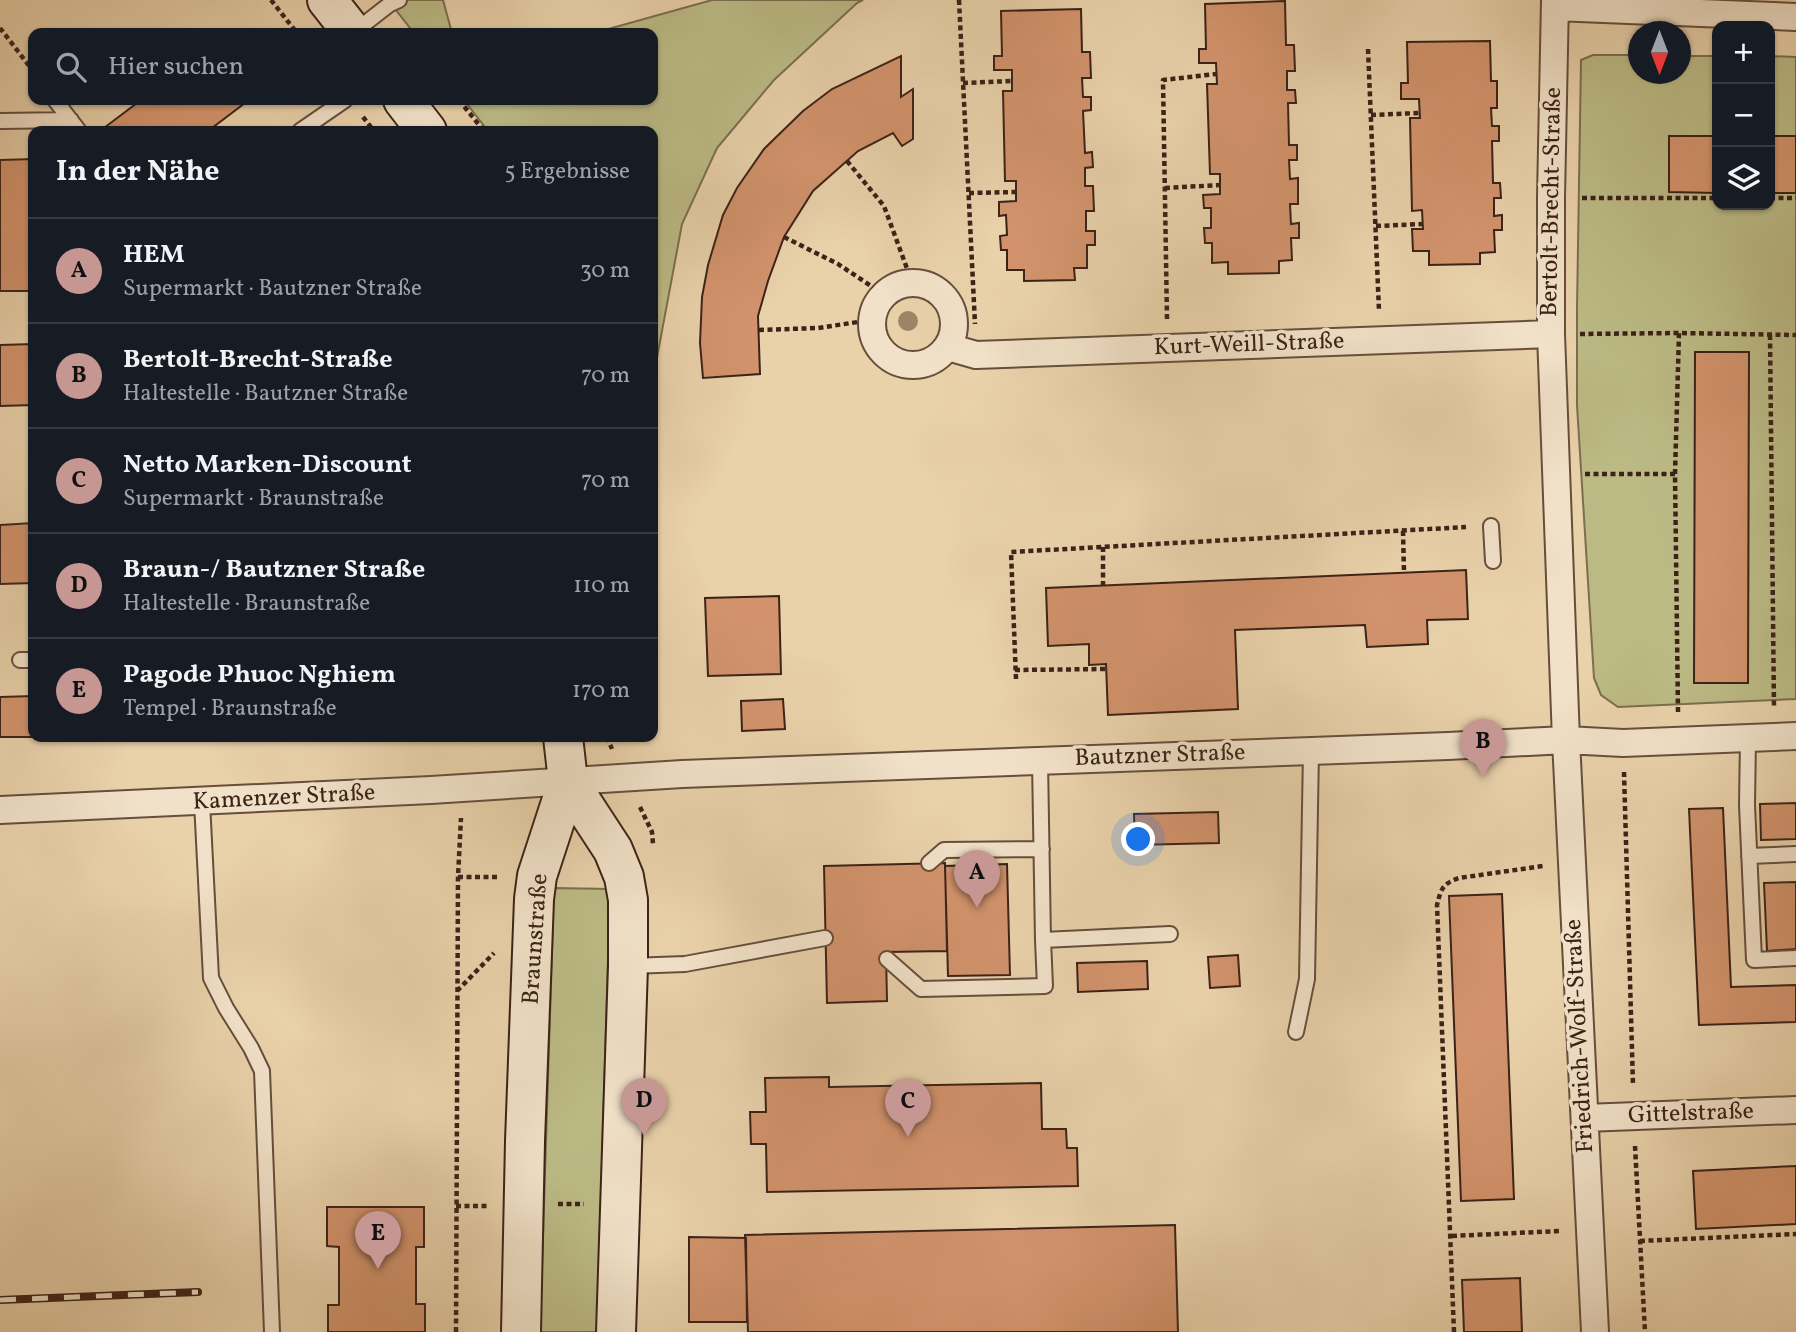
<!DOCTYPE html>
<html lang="de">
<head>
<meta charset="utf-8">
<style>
	:root { --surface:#171b24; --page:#20242c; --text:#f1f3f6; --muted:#9ea1a6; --line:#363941; --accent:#c59692 }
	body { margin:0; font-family:Vollkorn,serif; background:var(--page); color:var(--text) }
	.controls { position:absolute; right:21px; top:21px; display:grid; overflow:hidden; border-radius:14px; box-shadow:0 2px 5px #0004 }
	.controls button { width:63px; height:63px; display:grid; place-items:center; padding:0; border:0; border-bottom:2px solid var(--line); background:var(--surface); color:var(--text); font:35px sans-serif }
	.compass { position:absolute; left:1628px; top:21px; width:63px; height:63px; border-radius:50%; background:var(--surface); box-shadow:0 2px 5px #0004; rotate:180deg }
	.you { position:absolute; left:1139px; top:840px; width:24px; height:24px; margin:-18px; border:5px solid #fff; border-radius:50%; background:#1a73e8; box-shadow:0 0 0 10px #1a73e833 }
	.badge { display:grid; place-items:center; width:46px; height:46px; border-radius:50%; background:var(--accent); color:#111; font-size:23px; font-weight:700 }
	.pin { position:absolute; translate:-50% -58px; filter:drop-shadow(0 2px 4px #0008) }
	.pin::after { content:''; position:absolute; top:37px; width:24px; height:21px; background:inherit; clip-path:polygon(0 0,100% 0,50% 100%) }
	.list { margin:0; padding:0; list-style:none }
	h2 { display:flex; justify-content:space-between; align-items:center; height:91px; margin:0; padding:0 28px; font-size:30px }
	h2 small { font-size:23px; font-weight:400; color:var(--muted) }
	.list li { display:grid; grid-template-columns:46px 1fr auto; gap:21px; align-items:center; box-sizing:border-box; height:105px; padding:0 28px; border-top:2px solid var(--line) }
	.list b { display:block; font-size:26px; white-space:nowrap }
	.list p { margin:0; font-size:23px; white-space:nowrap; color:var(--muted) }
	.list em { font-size:23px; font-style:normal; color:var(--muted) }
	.icon { flex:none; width:38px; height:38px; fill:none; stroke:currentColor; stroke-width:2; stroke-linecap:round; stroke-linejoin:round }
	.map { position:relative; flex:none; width:1796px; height:1332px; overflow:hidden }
	.search { position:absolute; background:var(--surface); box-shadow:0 2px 5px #0004; left:28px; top:28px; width:630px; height:77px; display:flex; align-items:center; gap:18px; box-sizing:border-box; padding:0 24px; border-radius:14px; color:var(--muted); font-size:26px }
	.panel { position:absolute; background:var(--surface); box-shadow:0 2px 5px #0004; left:28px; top:126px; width:630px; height:616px; border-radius:14px }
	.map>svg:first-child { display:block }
	.green { fill:#bbba85; stroke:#7c6e4e; stroke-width:2 }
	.building { fill:#d2936c; stroke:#3c2218; stroke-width:2 }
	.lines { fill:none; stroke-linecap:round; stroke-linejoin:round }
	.lane-casing { stroke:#674e3c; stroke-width:18 }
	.street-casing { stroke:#674e3c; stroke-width:30 }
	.secondary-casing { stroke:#3c2218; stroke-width:42 }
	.path { stroke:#3c2218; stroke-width:4.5; stroke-dasharray:5 3.5; stroke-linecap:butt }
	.lane { stroke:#f1e1c8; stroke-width:14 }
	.street { stroke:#f1e1c8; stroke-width:26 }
	.secondary { stroke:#f1e1c8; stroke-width:38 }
	.rail-casing { stroke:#3c2218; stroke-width:8 }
	.rail { stroke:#f1e1c8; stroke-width:5; stroke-dasharray:16; stroke-linecap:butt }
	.tree { fill:#9b8669 }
	.labels { text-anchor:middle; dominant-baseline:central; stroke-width:7; stroke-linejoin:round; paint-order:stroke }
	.street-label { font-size:24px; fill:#3c2218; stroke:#f1e1c8 }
</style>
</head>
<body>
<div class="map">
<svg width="1796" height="1332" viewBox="0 0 1796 1332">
	<rect width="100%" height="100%" fill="#e9d1aa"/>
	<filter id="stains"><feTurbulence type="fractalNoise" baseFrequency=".00286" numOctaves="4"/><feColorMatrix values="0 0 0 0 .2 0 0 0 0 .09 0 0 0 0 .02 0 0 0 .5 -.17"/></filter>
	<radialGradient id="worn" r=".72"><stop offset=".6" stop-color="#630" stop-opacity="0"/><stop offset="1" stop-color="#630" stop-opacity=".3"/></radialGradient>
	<path class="green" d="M388,0H443L452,33H414Z
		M712,0H863L857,3L774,80L717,148L682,224L653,379V131H488L464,100H653V33H594Z
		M1593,55H1638V74H1680L1681,56H1717V205H1770V56L1796,57V699L1618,707L1601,695L1594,678L1577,405V308L1581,60Z
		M554,888L610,889L597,1332H540Z"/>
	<path class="building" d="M1285,1L1286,45H1294L1295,71H1287V90H1295L1296,103H1288L1289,145H1297V160H1289L1290,179L1298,178V204H1290L1291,224L1299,223V238H1291L1292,260L1279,261V273L1228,274V262L1212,263V243H1205L1204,228H1211V208H1204L1203,195L1220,194V174H1210L1207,84H1217L1216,63H1199V49H1206L1205,4Z
		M1081,9L1082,52H1090L1091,78H1082L1083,97H1091V110L1083,111L1085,153L1092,152L1093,167L1085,168V186H1093L1094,211H1086V231H1095V245H1087V268H1074L1075,280L1024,281V270H1007V250H1001L1000,236L1007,235L1006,215L999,216V202L1016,201V181H1005L1003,91H1012V70H994V56H1002L1001,11Z
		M1490,41L1491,81H1497V108H1491L1492,126H1499V141H1492L1493,183H1500L1501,198H1494V216L1502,215V230H1494L1495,252L1480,253V264L1429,265V251H1413L1412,229H1423L1422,210L1412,211L1410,118H1420L1419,99H1401V83H1408L1407,42Z
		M901,56V97L913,89V139L902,146L893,133L858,151L813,191L784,237L768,281L758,316L760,374L703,378L700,343L702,297L708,265L723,215L737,188L764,149L803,111L832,89Z
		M141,100H249L208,131H100Z
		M1669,136H1717V193L1669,192Z
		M1770,136H1796V193H1770Z
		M33,159V291H0V160Z
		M33,344V405L0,406V345Z
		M1695,352H1749L1748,683H1694Z
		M33,523V583L0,584V525Z
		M1466,570L1468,619L1427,620L1428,644L1367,647L1365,625L1235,630L1238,709L1108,715L1106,664L1089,665V644L1048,646L1046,588Z
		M779,596L781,674L708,676L705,598Z
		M33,696V737H0V697Z
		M783,699L785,729L742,731L741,701Z
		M1796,803V839L1761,840L1760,804Z
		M1723,808L1731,987L1796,985V1022L1699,1025L1689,809Z
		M1218,812L1219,843L1135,845L1134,814Z
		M945,863L947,951L886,952L887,1001L827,1003L824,866Z
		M1007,864L1010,975L948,976L945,866Z
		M1796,882V949L1767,951L1764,883Z
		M1502,894L1514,1199L1461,1201L1449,896Z
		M1238,955L1240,986L1210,988L1208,957Z
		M1147,961L1148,989L1078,992L1077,963Z
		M829,1077V1087L1041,1083L1042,1129H1066L1067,1148H1077L1078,1186L767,1192L766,1144H751L750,1112H766L765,1078Z
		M1796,1166V1224L1696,1229L1693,1171Z
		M327,1207H424V1247H416V1304H425V1332H328V1305H339V1247L327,1246Z
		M1175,1225L1178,1332H748L745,1235Z
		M689,1237L746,1238L747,1322H689Z
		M1520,1278L1522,1332H1464L1462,1280Z"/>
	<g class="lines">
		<defs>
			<path id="lane" d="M354,32L390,4L399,0
				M55,100L79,131
				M0,121L71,120
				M300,131L345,100
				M1491,526L1493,561
				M20,660H33
				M1748,738L1747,805L1754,960L1796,958
				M1040,761L1043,940L1170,934
				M202,802L211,978L226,1008L251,1048L262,1071L272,1332
				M1749,856L1796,854
				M929,863L944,850L1042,849
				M887,959L921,989L1045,986L1043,940
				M630,966L685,964L825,938
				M1296,1032L1307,979L1311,751"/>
			<path id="street" d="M1555,0L1551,197V334L1566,740L1595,1332
				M1555,7L1796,17
				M872 324a41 41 0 1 1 82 0a41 41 0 1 1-82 0Z
				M948,347L976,355L1551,334
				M0,810L431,790L682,774L1448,746L1566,740L1623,743L1796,736
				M1585,1118L1796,1110"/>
			<path id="secondary" d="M327,0L353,33
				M403,100L427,131
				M568,781L613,850L624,877L628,900V966L616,1332
				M521,1332L525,1141L534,899L537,876L568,781L563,737"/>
		</defs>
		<use href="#lane" class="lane-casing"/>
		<use href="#street" class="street-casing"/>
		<use href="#secondary" class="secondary-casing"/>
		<path class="path" d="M271,0L297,33
			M959,0L975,324
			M0,28L33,71
			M1368,49L1379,311
			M963,83L1012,81
			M459,100L484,131
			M1371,115L1419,113
			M363,117L374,131
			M847,161L884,206L912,282
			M1165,188L1220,185
			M969,193L1016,192
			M1582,198H1717
			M1770,198H1796
			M1376,226L1422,224
			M784,237L838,264L883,294
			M1167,319L1163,80L1216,74
			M759,330L818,328L871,320
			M1580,334L1679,333L1796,335
			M1770,335L1774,708
			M1585,474H1675
			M1403,531L1404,572
			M1103,547V585
			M1015,670L1106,669
			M1016,679L1011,552L1466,527
			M1678,712L1675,474L1679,333
			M607,737L612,749
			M1624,772L1633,1085
			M640,807L652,832L653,844
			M458,877H500
			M457,991L494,953
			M1635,1146L1645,1332
			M558,1204H584
			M456,1206H487
			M1452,1236L1559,1231
			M1640,1241L1796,1234
			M456,1332L458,877L461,818
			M1454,1332L1437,905C1441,889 1442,884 1459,878L1543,866"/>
		<use href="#lane" class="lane"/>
		<use href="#street" class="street"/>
		<use href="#secondary" class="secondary"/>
		<defs>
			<path id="rail" d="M0,1300L198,1292"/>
		</defs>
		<use href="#rail" class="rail-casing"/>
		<use href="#rail" class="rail"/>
	</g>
	<circle class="tree" cx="908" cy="321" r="10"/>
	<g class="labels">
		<g class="street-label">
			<text transform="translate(1552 202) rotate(-89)">Bertolt-Brecht-Straße</text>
			<text transform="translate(1249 345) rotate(-2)">Kurt-Weill-Straße</text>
			<text transform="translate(1160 756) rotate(-2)">Bautzner Straße</text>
			<text transform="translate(284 798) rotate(-3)">Kamenzer Straße</text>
			<text transform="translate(536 939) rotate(-86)">Braunstraße</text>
			<text transform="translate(1580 1036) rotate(-93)">Friedrich-Wolf-Straße</text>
			<text transform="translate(1691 1114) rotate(-2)">Gittelstraße</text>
		</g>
	</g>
	<rect width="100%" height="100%" filter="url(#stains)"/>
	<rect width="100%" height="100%" fill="url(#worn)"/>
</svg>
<div class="controls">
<button>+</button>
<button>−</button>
<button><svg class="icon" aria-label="layers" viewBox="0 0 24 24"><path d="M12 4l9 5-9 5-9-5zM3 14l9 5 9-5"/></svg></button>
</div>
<svg class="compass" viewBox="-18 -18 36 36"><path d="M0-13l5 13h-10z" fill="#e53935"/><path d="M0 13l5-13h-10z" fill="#9ea1a6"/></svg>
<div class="you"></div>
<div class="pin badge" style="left:977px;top:908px">A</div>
<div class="pin badge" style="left:1483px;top:777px">B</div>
<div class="pin badge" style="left:908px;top:1137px">C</div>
<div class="pin badge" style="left:644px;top:1136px">D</div>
<div class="pin badge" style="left:378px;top:1269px">E</div>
<div class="search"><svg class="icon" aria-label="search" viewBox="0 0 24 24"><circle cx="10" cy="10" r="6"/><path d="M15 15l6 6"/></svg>Hier suchen</div>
<section class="panel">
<h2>In der Nähe<small>5 Ergebnisse</small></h2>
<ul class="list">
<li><span class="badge">A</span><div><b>HEM</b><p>Supermarkt · Bautzner Straße</p></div><em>30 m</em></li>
<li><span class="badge">B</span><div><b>Bertolt-Brecht-Straße</b><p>Haltestelle · Bautzner Straße</p></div><em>70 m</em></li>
<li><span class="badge">C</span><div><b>Netto Marken-Discount</b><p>Supermarkt · Braunstraße</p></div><em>70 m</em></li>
<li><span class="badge">D</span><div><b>Braun-/ Bautzner Straße</b><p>Haltestelle · Braunstraße</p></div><em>110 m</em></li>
<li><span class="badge">E</span><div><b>Pagode Phuoc Nghiem</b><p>Tempel · Braunstraße</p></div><em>170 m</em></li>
</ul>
</section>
</div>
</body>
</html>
